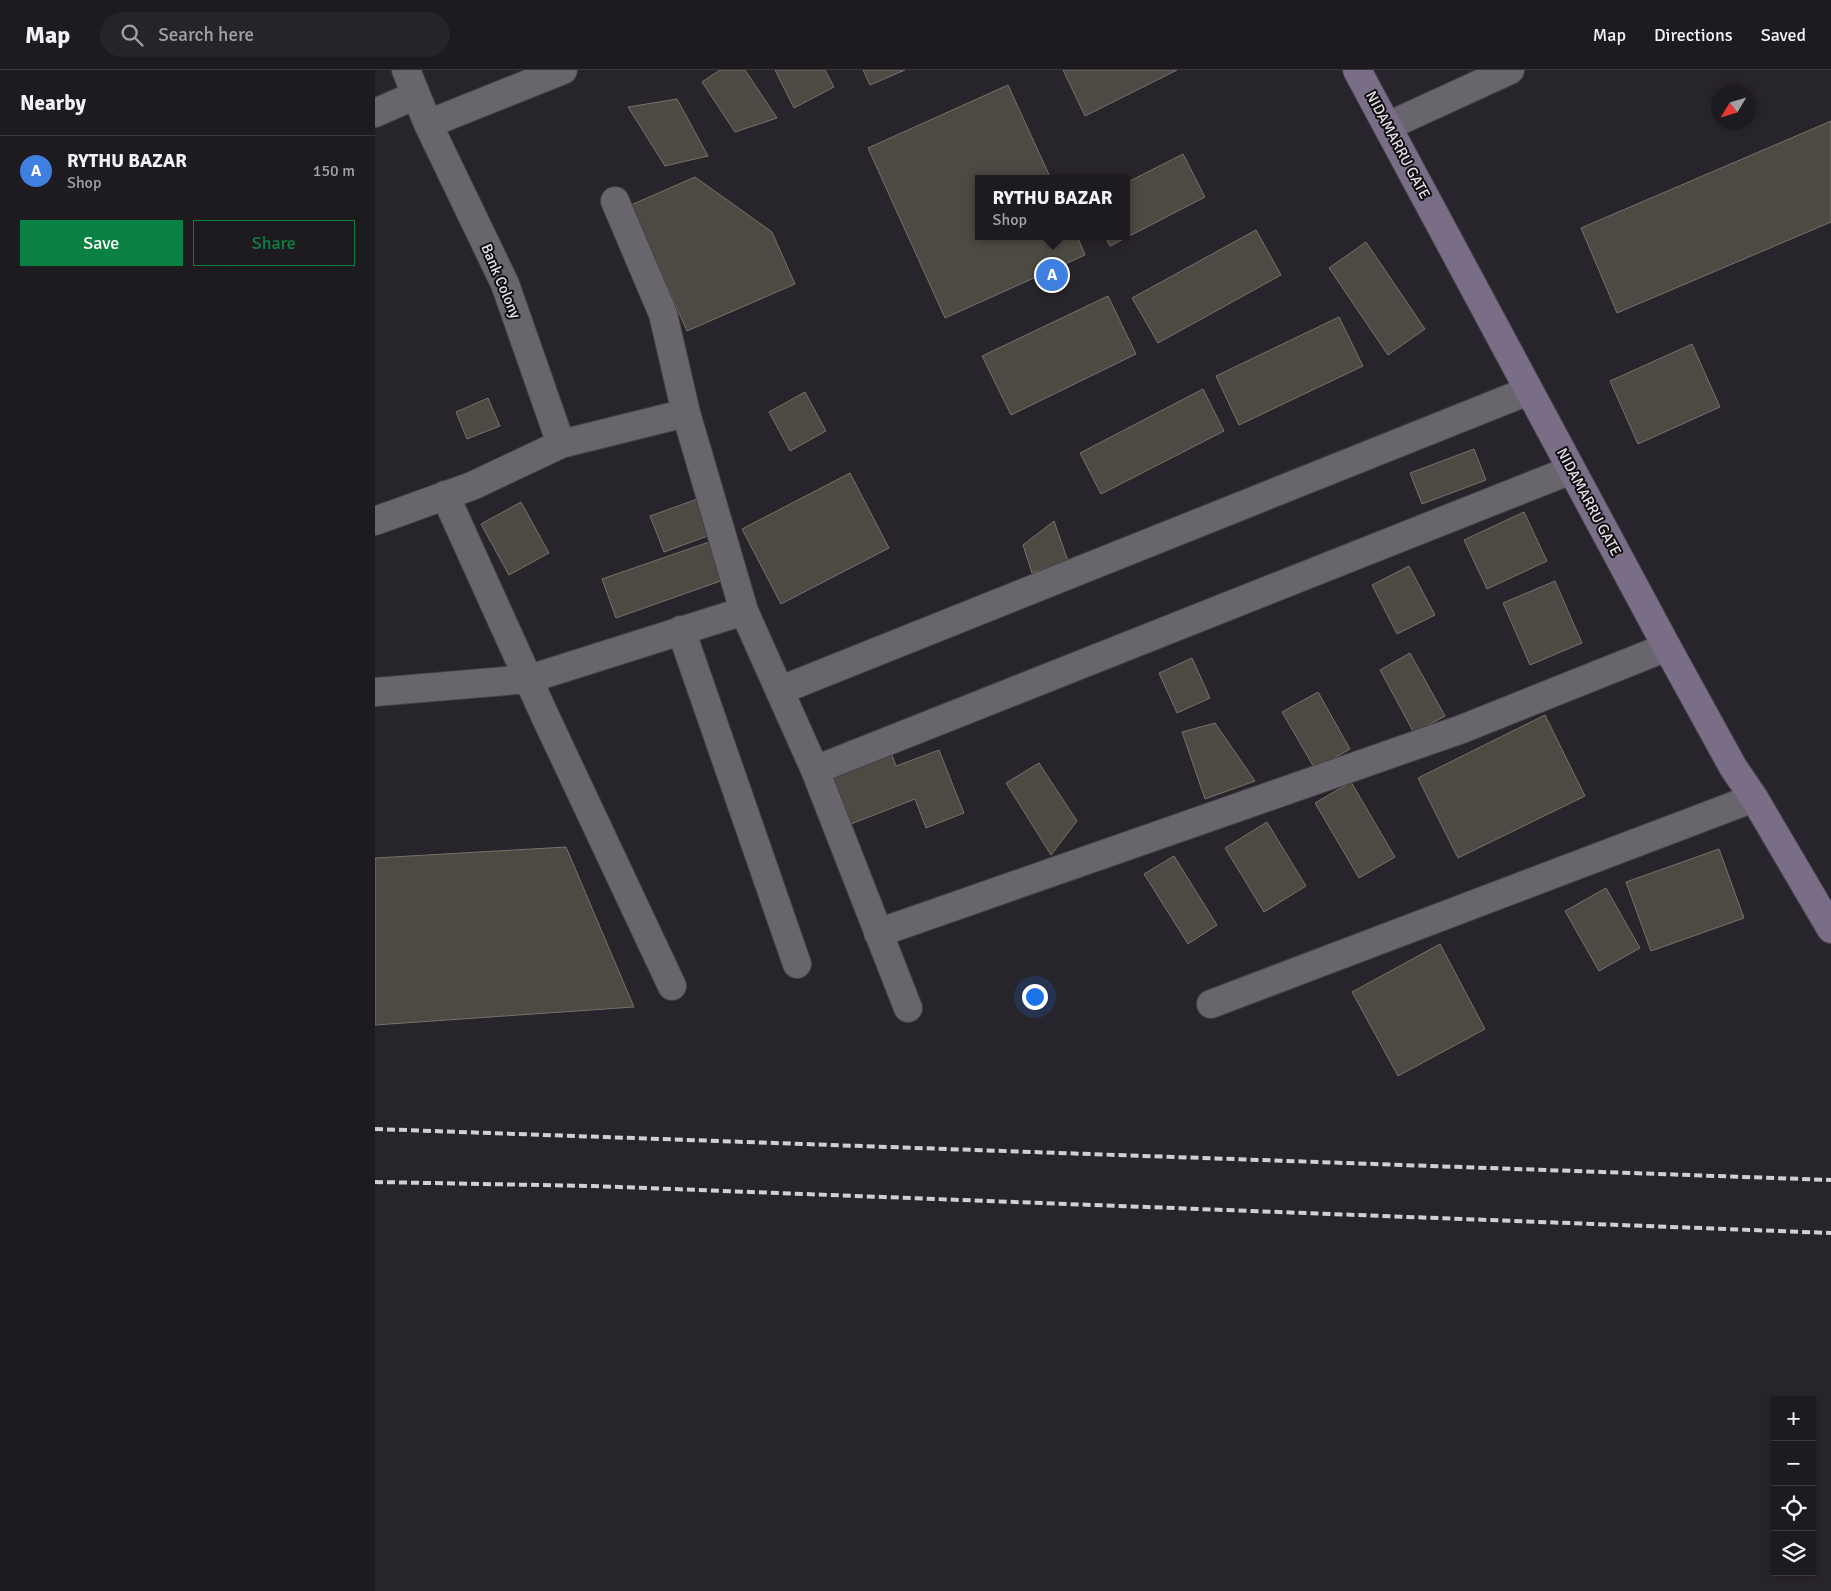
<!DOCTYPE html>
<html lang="en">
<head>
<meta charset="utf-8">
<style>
	:root { --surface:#1e1b20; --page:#262429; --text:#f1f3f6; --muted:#a1a1a5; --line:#3c393e; --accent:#0b8043 }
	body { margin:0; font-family:Signika,sans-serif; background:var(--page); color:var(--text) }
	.controls { position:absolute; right:15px; bottom:15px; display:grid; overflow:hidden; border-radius:0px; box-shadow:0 2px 8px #0003 }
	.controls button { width:45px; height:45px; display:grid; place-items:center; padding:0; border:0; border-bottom:1px solid var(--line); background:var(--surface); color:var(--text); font:25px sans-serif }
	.compass { position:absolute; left:1336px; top:15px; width:45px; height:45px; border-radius:50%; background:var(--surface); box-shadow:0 2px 8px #0003; rotate:232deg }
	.you { position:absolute; left:659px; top:926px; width:18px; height:18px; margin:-12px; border:4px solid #fff; border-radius:50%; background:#1a73e8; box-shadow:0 0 0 8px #1a73e833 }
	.badge { display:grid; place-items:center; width:32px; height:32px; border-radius:50%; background:var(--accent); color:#fff; font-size:16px; font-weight:700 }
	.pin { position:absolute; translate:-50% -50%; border:2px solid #fff; box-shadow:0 1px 5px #0006 }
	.popup { position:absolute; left:600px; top:105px; width:155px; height:65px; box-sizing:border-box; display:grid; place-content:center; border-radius:0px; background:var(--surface); filter:drop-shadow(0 1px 4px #0005); font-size:16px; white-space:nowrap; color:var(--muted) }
	.popup b { font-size:19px; color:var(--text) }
	.popup::after { content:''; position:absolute; left:50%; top:100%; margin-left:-10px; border:10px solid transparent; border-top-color:var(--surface) }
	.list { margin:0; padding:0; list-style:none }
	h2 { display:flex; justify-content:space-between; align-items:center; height:65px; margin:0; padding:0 20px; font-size:21px }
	h2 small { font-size:16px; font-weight:400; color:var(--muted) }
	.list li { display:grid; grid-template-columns:32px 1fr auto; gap:15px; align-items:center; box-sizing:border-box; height:70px; padding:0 20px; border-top:1px solid var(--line) }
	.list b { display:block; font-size:19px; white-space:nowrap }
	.list p { margin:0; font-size:16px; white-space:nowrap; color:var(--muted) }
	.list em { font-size:16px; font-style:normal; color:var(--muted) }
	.actions { display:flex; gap:10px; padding:15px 20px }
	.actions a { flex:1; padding:11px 0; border:1px solid var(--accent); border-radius:0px; text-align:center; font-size:18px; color:var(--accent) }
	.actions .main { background:var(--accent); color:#fff }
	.icon { flex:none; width:28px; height:28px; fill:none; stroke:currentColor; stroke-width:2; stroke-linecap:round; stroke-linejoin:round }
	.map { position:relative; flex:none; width:1456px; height:1521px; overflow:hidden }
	header { display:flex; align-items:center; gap:30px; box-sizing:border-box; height:70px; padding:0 25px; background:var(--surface); border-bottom:1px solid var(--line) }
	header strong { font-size:24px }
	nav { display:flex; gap:28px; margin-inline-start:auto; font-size:18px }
	.search { width:350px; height:45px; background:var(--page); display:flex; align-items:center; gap:12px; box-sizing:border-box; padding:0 18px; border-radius:28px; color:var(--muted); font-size:19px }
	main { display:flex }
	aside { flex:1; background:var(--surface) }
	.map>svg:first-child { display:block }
	.building { fill:#4c4a42; stroke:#75736a }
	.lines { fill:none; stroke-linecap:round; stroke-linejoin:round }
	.street-casing { stroke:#434147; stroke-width:30 }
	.secondary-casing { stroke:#434147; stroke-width:30 }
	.street { stroke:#69656d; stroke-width:28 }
	.secondary { stroke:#7a6d87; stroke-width:28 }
	.rail { stroke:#d1cfd4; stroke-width:4; stroke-dasharray:8 4; stroke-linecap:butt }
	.labels { text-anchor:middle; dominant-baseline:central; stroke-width:4; stroke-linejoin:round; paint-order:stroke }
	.street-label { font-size:15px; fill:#e6e4e9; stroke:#100e11 }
</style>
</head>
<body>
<header>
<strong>Map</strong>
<div class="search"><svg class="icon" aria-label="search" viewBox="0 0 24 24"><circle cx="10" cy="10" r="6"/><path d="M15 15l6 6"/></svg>Search here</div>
<nav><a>Map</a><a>Directions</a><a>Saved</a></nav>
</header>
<main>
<aside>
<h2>Nearby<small></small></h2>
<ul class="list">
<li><span class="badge" style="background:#3f7fe0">A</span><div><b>RYTHU BAZAR</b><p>Shop</p></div><em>150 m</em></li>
</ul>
<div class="actions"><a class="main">Save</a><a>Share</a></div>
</aside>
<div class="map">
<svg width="1456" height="1521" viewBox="0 0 1456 1521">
	<rect width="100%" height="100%" fill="#28242b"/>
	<path class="building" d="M345,0H370L402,48L360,62L327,12Z
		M400,0H450L459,17L419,38Z
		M488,0H530L495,15Z
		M688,0H802L710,46Z
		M633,15L676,109H603V166H702L710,185L570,248L493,78Z
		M302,29L333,86L290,96L253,37Z
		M1456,51V152L1242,243L1206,158Z
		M808,84L830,127L735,176L730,166H751V113Z
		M320,107L397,162L420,214L312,261L256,135Z
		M881,160L906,205L783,273L757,228Z
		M991,172L1050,259L1013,285L954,198Z
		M733,226L761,284L636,345L607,286Z
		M964,247L988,296L864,355L841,306Z
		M1317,274L1345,337L1263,374L1235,311Z
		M828,319L849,361L726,424L705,383Z
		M430,322L451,361L415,381L394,342Z
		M113,328L125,356L92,369L81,342Z
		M1099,379L1111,410L1047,434L1035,403Z
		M475,403L514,478L406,534L367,459Z
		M328,427L341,463L289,482L275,446Z
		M146,432L174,483L134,505L106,454Z
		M1149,442L1172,491L1112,519L1089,470Z
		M679,451L693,491L657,503L648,475Z
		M340,470L354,508L241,548L227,509Z
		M1034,496L1060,545L1022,564L997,515Z
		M1180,511L1207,573L1155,595L1128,533Z
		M1035,583L1070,646L1039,663L1005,600Z
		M817,588L835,628L802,643L784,603Z
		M943,622L975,679L940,699L907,642Z
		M1170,645L1210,726L1083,788L1043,708Z
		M840,653L880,711L830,729L807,662Z
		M515,680L521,696L564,680L589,743L551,758L540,729L476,754L456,702Z
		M664,693L702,751L676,785L631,713Z
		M976,712L1020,787L984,808L940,733Z
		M892,752L931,816L889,842L850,778Z
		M191,777L259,937L0,955V788Z
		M1344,779L1369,848L1276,881L1251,812Z
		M799,786L842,855L813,874L769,804Z
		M1231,818L1265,878L1224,901L1190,841Z
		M1065,874L1110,959L1023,1006L977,922Z"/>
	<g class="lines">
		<defs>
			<path id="street" d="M31,0L53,54L188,0
				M0,43L41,25
				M53,54L130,214L186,374
				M1013,56L1135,0
				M240,131L288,244L311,343L369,541L440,700L533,938
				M70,425L170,646L297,916
				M0,451L97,416L186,374L311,343
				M306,560L422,894
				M406,620L1153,321
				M0,622L154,609L369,541
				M440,700L1196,400
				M503,863L1087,659L1292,577
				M836,934L1379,728"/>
			<path id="secondary" d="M982,0L1292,577L1358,697L1379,728L1456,859"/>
		</defs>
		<use href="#street" class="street-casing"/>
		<use href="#secondary" class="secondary-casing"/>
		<use href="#street" class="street"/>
		<use href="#secondary" class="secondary"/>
		<path class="rail" d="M0,1059L1456,1110
			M0,1112L218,1116L1456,1163"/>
	</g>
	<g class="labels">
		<g class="street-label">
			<text transform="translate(1023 75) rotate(62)">NIDAMARRU GATE</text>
			<text transform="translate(126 211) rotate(67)">Bank Colony</text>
			<text transform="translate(1214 432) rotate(62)">NIDAMARRU GATE</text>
		</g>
	</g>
</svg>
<div class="controls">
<button>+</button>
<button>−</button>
<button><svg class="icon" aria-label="locate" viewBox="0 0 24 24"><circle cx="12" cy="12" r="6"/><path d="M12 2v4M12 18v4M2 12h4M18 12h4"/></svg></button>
<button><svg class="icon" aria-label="layers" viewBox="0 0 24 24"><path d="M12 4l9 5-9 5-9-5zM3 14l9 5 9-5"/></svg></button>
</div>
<svg class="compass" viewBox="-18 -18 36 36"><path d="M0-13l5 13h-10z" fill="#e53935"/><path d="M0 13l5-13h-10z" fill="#a1a1a5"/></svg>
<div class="you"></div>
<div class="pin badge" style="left:677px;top:205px;background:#3f7fe0">A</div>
<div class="popup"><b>RYTHU BAZAR</b>Shop</div>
</div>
</main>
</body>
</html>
